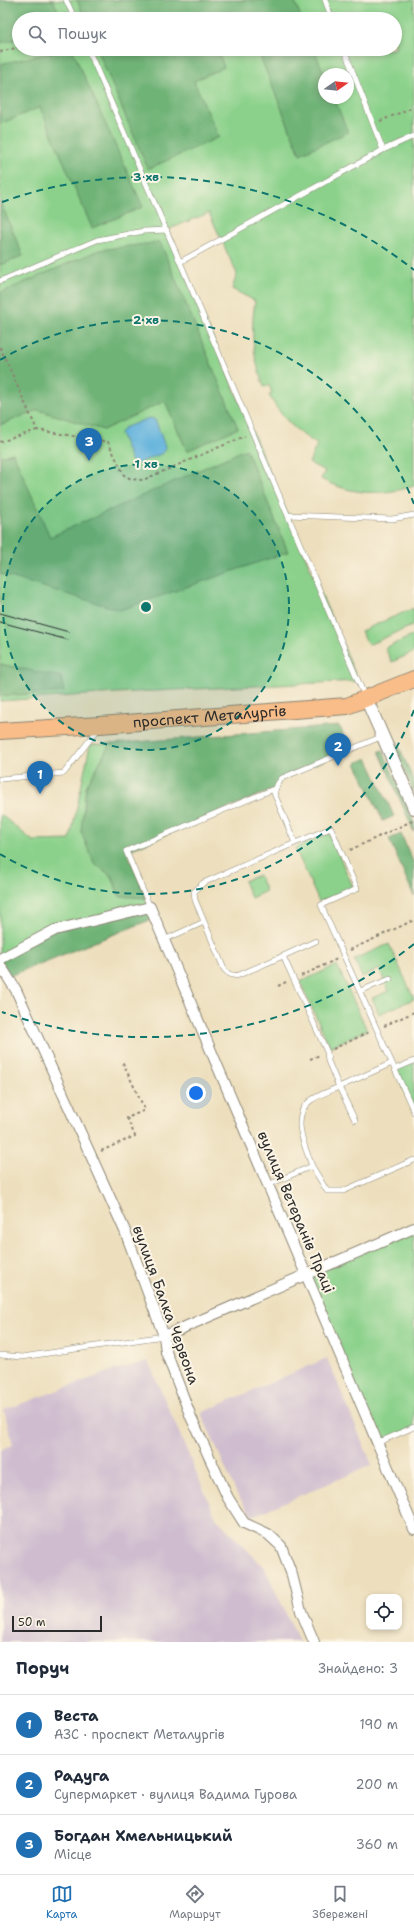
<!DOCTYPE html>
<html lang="uk">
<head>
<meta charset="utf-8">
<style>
	:root { --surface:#fff; --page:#f2f2f3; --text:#1f2937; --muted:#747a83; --line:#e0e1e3; --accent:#1f6fb2 }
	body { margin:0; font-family:"Shantell Sans",sans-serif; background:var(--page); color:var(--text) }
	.controls { position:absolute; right:12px; bottom:12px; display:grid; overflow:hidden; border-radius:8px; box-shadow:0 2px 6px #0003 }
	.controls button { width:36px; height:36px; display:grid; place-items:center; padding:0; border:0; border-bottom:1px solid var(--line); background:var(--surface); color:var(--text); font:20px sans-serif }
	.compass { position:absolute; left:318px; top:68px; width:36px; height:36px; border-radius:50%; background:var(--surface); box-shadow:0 2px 6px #0003; rotate:76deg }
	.scale { position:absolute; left:12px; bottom:10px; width:90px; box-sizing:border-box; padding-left:4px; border:2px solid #2b2b2b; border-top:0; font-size:11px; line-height:14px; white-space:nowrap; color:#2b2b2b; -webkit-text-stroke:3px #fcf5e5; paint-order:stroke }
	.you { position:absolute; left:196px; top:1093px; width:14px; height:14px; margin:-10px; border:3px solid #fff; border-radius:50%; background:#1a73e8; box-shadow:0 0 0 6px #1a73e833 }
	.badge { display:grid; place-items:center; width:26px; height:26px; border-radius:50%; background:var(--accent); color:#fff; font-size:13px; font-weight:700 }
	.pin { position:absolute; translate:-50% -33px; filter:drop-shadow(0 1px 2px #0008) }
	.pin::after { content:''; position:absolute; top:21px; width:14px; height:12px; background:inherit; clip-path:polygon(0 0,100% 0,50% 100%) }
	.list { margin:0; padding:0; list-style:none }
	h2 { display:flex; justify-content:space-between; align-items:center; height:52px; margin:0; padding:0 16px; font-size:17px }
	h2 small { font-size:13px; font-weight:400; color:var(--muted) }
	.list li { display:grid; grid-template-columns:26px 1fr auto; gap:12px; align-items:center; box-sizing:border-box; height:60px; padding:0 16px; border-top:1px solid var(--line) }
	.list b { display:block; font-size:15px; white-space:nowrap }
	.list p { margin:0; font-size:13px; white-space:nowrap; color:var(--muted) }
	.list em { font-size:13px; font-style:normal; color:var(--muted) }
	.icon { flex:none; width:22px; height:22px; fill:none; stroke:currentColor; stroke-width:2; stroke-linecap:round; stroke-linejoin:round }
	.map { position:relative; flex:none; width:414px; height:1642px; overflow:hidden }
	.search { position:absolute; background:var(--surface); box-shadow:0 2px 6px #0003; left:12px; right:12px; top:12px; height:44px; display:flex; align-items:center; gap:10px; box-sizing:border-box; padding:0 14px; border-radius:22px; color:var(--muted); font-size:15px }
	.sheet { height:232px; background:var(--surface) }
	nav { display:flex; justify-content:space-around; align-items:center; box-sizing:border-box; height:56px; border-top:1px solid var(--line); background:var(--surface); font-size:11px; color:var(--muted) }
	nav a { display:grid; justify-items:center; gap:2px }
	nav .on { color:var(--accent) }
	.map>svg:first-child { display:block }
	.industrial { fill:#cfbdcf }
	.green { fill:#8bd18b; stroke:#5b7e5b; fill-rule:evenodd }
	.forest { fill:#70b377; stroke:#4e6f51 }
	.water { fill:#62b2dd; stroke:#466e84 }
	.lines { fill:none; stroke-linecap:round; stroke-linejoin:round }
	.service-casing { stroke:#8c8574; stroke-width:6 }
	.minor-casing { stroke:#8c8574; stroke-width:12 }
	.tertiary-casing { stroke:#8c8574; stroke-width:14 }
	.primary-casing { stroke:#8c8574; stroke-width:18 }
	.path { stroke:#8c8574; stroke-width:2; stroke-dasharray:3 3; stroke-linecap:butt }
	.service { stroke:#fff; stroke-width:5 }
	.minor { stroke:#fff; stroke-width:10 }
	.tertiary { stroke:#fff; stroke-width:12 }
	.primary { stroke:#f8bd89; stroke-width:16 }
	.tram { stroke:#2b2b2b; stroke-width:1 }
	.ring { fill:none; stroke:#0f766e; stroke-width:2; stroke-dasharray:7 5 }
	.labels { text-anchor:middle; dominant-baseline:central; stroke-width:4; stroke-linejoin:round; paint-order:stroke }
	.street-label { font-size:15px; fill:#2b2b2b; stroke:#fcf5e5 }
	.centre { fill:#0f766e; stroke:#fcf5e5; stroke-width:2 }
	.ring-label { font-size:12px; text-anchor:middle; font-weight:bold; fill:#0f766e; stroke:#fcf5e5; stroke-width:4; stroke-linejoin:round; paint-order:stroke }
</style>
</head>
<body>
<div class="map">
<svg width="414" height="1642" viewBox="0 0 414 1642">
	<rect width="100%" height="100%" fill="#fcf5e5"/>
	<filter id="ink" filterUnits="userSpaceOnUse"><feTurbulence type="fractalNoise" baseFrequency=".025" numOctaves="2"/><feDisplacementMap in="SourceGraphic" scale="8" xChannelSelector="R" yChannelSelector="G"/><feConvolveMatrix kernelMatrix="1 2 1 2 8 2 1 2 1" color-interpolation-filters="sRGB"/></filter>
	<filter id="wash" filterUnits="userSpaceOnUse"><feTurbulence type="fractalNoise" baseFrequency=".012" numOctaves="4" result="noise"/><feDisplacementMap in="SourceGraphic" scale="16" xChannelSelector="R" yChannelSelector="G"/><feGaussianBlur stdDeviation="0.9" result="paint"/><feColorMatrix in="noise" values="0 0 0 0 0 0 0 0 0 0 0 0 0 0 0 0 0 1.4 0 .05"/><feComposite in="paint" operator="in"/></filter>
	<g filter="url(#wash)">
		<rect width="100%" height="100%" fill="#eddfbd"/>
		<path class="industrial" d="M327,1358L372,1465L252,1516L237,1494L201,1413Z
			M148,1361L216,1518L265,1568L299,1642H0V1450L13,1445L4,1410L114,1370Z"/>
		<path class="green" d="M0,0H414V486C382,496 351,495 321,479L325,471L309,463L317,444C296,432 280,416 269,395L272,393L269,385L264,387C253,356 250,334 255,301L232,289L237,274L209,213L167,230L358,681L116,693L0,701ZM19,19H395V49H19ZM324,74H348V98H324Z
			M414,608V625L368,645L361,631Z
			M414,635V652L392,662L385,648Z
			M110,744L86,787L94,863L112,876L119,895L146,898L150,907L0,959V814L33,841L70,840L90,745Z
			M329,833L353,887L319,902L295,848Z
			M259,875L266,891L251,898L244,881Z
			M389,944L414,999L379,1014L372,998L389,991L379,969L362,977L354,959Z
			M337,965L367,1030L330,1047L300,982Z
			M414,1061V1112L395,1069Z
			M414,1228V1427L377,1443L306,1275Z"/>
		<path class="forest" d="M0,0H53L62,19H19V39L0,43Z
			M77,0H294L302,19H85Z
			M68,49H72L143,207L92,228L40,107L0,124V64Z
			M97,49H217L224,67L194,81L219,137L148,169Z
			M257,49H314L324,74V98H334L348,132L300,154Z
			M0,201L23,256L0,265Z
			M160,242L238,428L187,451L165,401L103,430L38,410L0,425V293L99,250Z
			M246,449L288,552L120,610L0,574V457L13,453L50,537Z
			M0,664L61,677L64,692L0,696Z
			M339,726C361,757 305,765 288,775C283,778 279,784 276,788L127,851L146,898L119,896L112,876L94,863L81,832L86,787L110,744Z
			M397,742L414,781V793L393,744Z
			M383,750L414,823V832L379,751Z
			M367,758L394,816L383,821L356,763Z
			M401,834L414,864V896L389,839Z
			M150,907L155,918L9,976L0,959L55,930Z"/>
		<path class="water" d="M149,418L154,419L156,422L166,449L163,453L136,464L131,460L120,433L124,428Z"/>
	</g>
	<g filter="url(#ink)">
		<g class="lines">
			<defs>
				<path id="service" d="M66,0L75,19
					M325,0L332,19
					M88,49L180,262L365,697
					M344,49L383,150
					M180,262L383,150L414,136
					M0,281L97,240L144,231L167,230
					M288,515L392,519L414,515
					M0,779L64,773L99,728
					M295,843L331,828L357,889L321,905L414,1112
					M150,907L126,851L276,788
					M164,940L204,922
					M283,956L316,941
					M360,991L390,979
					M395,1069L414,1061
					M355,1120L339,1087L392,1063
					M312,1166L327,1191H343L414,1160
					M268,1185L312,1166C305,1147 290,1116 310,1101C318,1095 330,1091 339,1087L328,1061L327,1052L283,956L239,975C232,977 228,974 224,969L195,900L194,892L203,883L295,843L274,793L278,783L282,778L383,736
					M0,1355L22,1357L164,1336
					M377,1443L414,1427"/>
				<path id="minor" d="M0,959L55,930L150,907L414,1529
					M0,965L16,990L125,1231L164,1336L166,1352L191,1417L228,1498L244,1523L268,1534L281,1546L292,1575L301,1611L314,1642
					M164,1336L414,1228"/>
				<path id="tertiary" d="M366,698L414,808"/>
				<g id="primary">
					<path id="s1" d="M0,731L100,725L347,706L414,679"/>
				</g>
			</defs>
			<use href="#service" class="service-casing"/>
			<use href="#minor" class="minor-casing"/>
			<use href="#tertiary" class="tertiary-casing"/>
			<use href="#primary" class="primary-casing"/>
			<path class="path" d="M0,52L19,47
				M380,121L414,107
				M0,347L37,430L108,442L124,475L131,479L143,480L245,436
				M0,442L37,430
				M350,850L414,820
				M350,950L414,920
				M301,976L337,959
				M278,986L286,982
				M384,1026L414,1012
				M333,1049L369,1032
				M310,1059L320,1055
				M101,1151L135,1136L127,1118L145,1110L122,1061"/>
			<use href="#service" class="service"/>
			<use href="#minor" class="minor"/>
			<use href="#tertiary" class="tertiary"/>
			<use href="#primary" class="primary"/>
			<path class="tram" d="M0,613L69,632
				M0,622L68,640"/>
		</g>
	</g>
	<circle cx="146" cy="607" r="143" fill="#0f766e" fill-opacity=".12"/>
	<g class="ring">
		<circle cx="146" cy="607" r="143"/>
		<path d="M414 710A287 287 0 0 1 0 854M0 360A287 287 0 0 1 414 504"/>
		<path d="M414 944A430 430 0 0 1 2 1012M2 202A430 430 0 0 1 414 270"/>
	</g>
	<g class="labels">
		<g class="street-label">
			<text stroke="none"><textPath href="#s1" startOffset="210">проспект Металургів</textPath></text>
			<text transform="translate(296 1212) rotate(67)">вулиця Ветеранів Праці</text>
			<text transform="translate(166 1305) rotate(70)">вулиця Балка Червона</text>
		</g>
	</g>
	<circle cx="146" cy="607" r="6" class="centre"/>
	<g class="ring-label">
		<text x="146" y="181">3 хв</text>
		<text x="146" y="324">2 хв</text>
		<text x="146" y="468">1 хв</text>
	</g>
</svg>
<div class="controls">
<button><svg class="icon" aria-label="locate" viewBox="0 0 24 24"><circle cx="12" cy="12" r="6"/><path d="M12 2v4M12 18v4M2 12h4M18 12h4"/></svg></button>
</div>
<svg class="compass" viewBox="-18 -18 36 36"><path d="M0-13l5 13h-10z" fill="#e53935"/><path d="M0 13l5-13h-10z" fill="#747a83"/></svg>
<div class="scale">50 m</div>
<div class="you"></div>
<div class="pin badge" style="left:40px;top:794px">1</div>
<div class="pin badge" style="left:338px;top:766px">2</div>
<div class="pin badge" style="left:89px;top:461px">3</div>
<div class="search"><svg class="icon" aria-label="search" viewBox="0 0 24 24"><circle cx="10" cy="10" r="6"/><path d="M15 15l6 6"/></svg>Пошук</div>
</div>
<section class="sheet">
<h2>Поруч<small>Знайдено: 3</small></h2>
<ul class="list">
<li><span class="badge">1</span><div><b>Веста</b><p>АЗС · проспект Металургів</p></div><em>190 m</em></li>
<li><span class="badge">2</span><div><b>Радуга</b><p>Супермаркет · вулиця Вадима Гурова</p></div><em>200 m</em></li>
<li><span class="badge">3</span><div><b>Богдан Хмельницький</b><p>Місце</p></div><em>360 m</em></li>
</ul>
</section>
<nav>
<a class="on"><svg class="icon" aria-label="map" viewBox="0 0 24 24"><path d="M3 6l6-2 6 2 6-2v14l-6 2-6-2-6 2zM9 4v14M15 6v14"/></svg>Карта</a>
<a><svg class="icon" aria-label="directions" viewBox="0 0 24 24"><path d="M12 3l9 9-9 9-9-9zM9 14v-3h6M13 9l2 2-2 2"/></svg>Маршрут</a>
<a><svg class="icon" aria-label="saved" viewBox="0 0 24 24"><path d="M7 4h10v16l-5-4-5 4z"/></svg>Збережені</a>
</nav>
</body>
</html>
